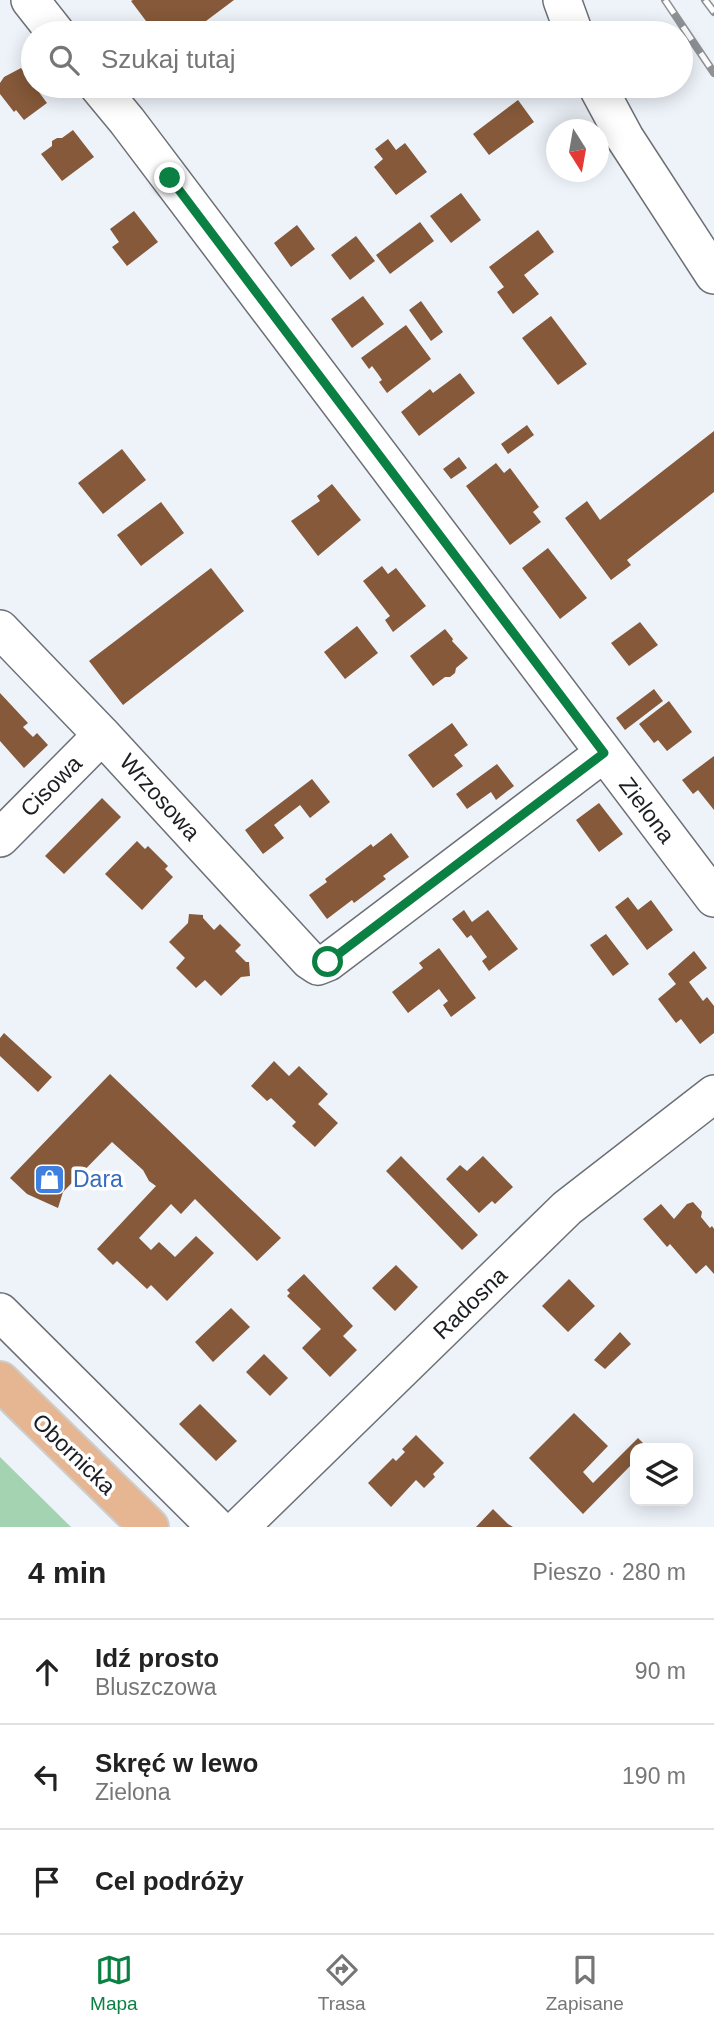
<!DOCTYPE html>
<html lang="pl">
<head>
<meta charset="utf-8">
<style>
	:root { --surface:#fff; --page:#f6f6f6; --text:#222; --muted:#767676; --line:#e0e0e0; --accent:#0b8043 }
	body { margin:0; font-family:Helvetica,sans-serif; background:var(--page); color:var(--text) }
	.controls { position:absolute; right:21px; bottom:21px; display:grid; overflow:hidden; border-radius:14px; box-shadow:0 4px 18px #0003 }
	.controls button { width:63px; height:63px; display:grid; place-items:center; padding:0; border:0; border-bottom:2px solid var(--line); background:var(--surface); color:var(--text); font:35px sans-serif }
	.compass { position:absolute; left:546px; top:119px; width:63px; height:63px; border-radius:50%; background:var(--surface); box-shadow:0 4px 18px #0003; rotate:169deg }
	.stop { position:absolute; width:21px; height:21px; margin:-16px; border:5px solid #0b8043; border-radius:50%; background:#fff }
	.stop.end { background:#0b8043; border-color:#fff; box-shadow:0 2px 7px #0008 }
	.list { margin:0; padding:0; list-style:none }
	h2 { display:flex; justify-content:space-between; align-items:center; height:91px; margin:0; padding:0 28px; font-size:30px }
	h2 small { font-size:23px; font-weight:400; color:var(--muted) }
	.list li { display:grid; grid-template-columns:46px 1fr auto; gap:21px; align-items:center; box-sizing:border-box; height:105px; padding:0 28px; border-top:2px solid var(--line) }
	.list b { display:block; font-size:26px; white-space:nowrap }
	.list p { margin:0; font-size:23px; white-space:nowrap; color:var(--muted) }
	.list em { font-size:23px; font-style:normal; color:var(--muted) }
	.icon { flex:none; width:38px; height:38px; fill:none; stroke:currentColor; stroke-width:2; stroke-linecap:round; stroke-linejoin:round }
	.map { position:relative; flex:none; width:714px; height:1527px; overflow:hidden }
	.search { position:absolute; background:var(--surface); box-shadow:0 4px 18px #0003; left:21px; right:21px; top:21px; height:77px; display:flex; align-items:center; gap:18px; box-sizing:border-box; padding:0 24px; border-radius:38px; color:var(--muted); font-size:26px }
	.sheet { height:406px; background:var(--surface) }
	nav { display:flex; justify-content:space-around; align-items:center; box-sizing:border-box; height:98px; border-top:2px solid var(--line); background:var(--surface); font-size:19px; color:var(--muted) }
	nav a { display:grid; justify-items:center; gap:4px }
	nav .on { color:var(--accent) }
	.map>svg:first-child { display:block }
	.green { fill:#a4d3b1 }
	.building { fill:#855939 }
	.lines { fill:none; stroke-linecap:round; stroke-linejoin:round }
	.minor-casing { stroke:#6c7076; stroke-width:40 }
	.major-casing { stroke:#cdcece; stroke-width:42 }
	.minor { stroke:#fff; stroke-width:37 }
	.major { stroke:#e6b692; stroke-width:38 }
	.rail-casing { stroke:#8e9196; stroke-width:8 }
	.rail { stroke:#fff; stroke-width:5; stroke-dasharray:16; stroke-linecap:butt }
	.route { stroke:#0b8043; stroke-width:9 }
	.labels { text-anchor:middle; dominant-baseline:central; stroke-width:7; stroke-linejoin:round; paint-order:stroke }
	.street-label { font-size:23px; fill:#1d1e21; stroke:#fff }
	.shop-label { font-size:23px; fill:#366cbe; stroke:#fff; text-anchor:start }
</style>
</head>
<body>
<div class="map">
<svg width="714" height="1527" viewBox="0 0 714 1527">
	<rect width="100%" height="100%" fill="#eef3fa"/>
	<path class="green" d="M0,1457L71,1527H0Z"/>
	<path class="building" d="M133,0H234L190,33H155L131,1Z
		M21,68L47,103L24,120L16,110L14,112L0,94V83L4,77Z
		M518,100L534,122L489,155L473,134Z
		M73,130L94,157L62,181L41,154L52,146V141L57,138H62Z
		M388,139L396,150L405,143L427,172L396,195L374,167L383,159L375,149Z
		M461,193L481,220L451,243L430,216Z
		M134,211L158,242L127,266L112,247L119,242L110,229Z
		M420,222L434,241L390,274L376,255Z
		M297,225L315,249L291,267L274,243Z
		M538,230L554,252L524,275L539,294L513,314L497,292L504,287L489,267Z
		M356,236L375,261L350,280L331,255Z
		M363,296L384,324L352,348L331,319Z
		M421,301L443,332L431,341L409,310Z
		M551,316L587,364L558,385L522,338Z
		M406,325L431,359L387,393L379,382L382,380L378,374L372,366L369,369L361,358Z
		M460,373L475,393L419,436L401,412L430,389L433,393Z
		M527,425L534,435L508,454L501,444Z
		M714,431V492L627,560L631,565L611,580L565,518L587,501L600,520Z
		M122,449L146,480L103,514L78,483Z
		M459,457L467,468L451,479L443,469Z
		M496,463L504,473L510,468L539,507L533,512L541,522L510,545L466,486Z
		M332,484L361,520L318,556L291,521L320,501L317,496Z
		M161,502L184,533L141,566L117,535Z
		M548,548L587,598L560,619L522,568Z
		M382,566L388,574L396,568L426,606L393,632L385,620L390,616L363,581Z
		M211,568L244,611L123,705L89,661Z
		M640,622L658,645L629,666L611,643Z
		M357,626L378,653L345,679L324,652Z
		M445,629L453,639L452,641L468,658L456,668L455,673L450,677H445L433,686L410,656Z
		M654,689L663,701L625,730L616,718Z
		M0,693L28,723L23,727L33,737L37,733L48,745L24,768L0,741Z
		M669,701L692,732L667,751L658,740L654,743L639,724Z
		M452,723L468,745L454,755L463,766L433,788L408,755Z
		M714,756V810L698,790L693,794L682,780Z
		M497,764L514,786L496,800L491,792L467,809L456,794Z
		M312,779L330,802L310,818L300,805L274,825L284,838L263,854L245,830Z
		M102,798L121,817L64,874L45,856Z
		M599,803L623,834L599,852L576,820Z
		M391,833L409,857L383,876L386,879L354,903L352,900L327,919L309,895L327,882L325,879L371,844L373,847Z
		M137,841L145,849L148,846L168,866L165,869L173,877L142,910L105,874Z
		M628,897L638,910L651,900L673,930L647,950L615,907Z
		M464,910L472,922L488,910L518,949L489,971L482,961L487,957L471,935L467,938L452,919Z
		M189,914L203,915V918L214,930L220,924L241,945L235,951L246,962H249L250,976L241,977L221,996L205,980L196,988L176,968L185,958L169,942L188,923Z
		M606,934L629,964L613,976L590,945Z
		M439,948L476,998L451,1017L443,1005L448,1001L439,989L408,1013L392,992L423,968L419,963Z
		M694,951L707,968L689,982L703,1001L707,997L714,1006V1033L700,1044L681,1019L676,1023L658,999L676,984L668,974Z
		M4,1033L52,1077L38,1092L0,1056V1038Z
		M274,1061L289,1076L299,1066L328,1094L318,1104L338,1123L315,1147L292,1126L296,1122L271,1098L267,1101L251,1086Z
		M110,1074L281,1238L257,1261L195,1199L181,1214L171,1204L139,1238L151,1250L159,1242L175,1257L196,1236L214,1253L167,1301L151,1285L147,1289L117,1261L113,1265L97,1249L156,1186L149,1181L143,1170L112,1142L63,1192L58,1208L27,1194L10,1178Z
		M401,1156L478,1235L462,1250L386,1171Z
		M483,1156L513,1187L495,1204L492,1201L479,1213L446,1179L460,1165L467,1171Z
		M693,1202L702,1212L701,1217L710,1228L712,1226L714,1229V1274L706,1265L696,1274L670,1244L667,1247L643,1219L661,1204L674,1219L687,1204Z
		M396,1265L418,1287L395,1311L372,1288Z
		M304,1274L353,1326L343,1336L357,1350L330,1377L302,1348L321,1329L287,1296L290,1293L287,1290Z
		M569,1279L595,1306L568,1332L542,1306Z
		M231,1308L250,1327L213,1362L195,1342Z
		M620,1332L631,1344L605,1369L594,1360Z
		M264,1354L288,1378L270,1396L246,1372Z
		M200,1404L237,1441L216,1461L179,1424Z
		M574,1413L608,1446L583,1472L593,1483L638,1438L648,1448H635V1461L583,1514L529,1458Z
		M416,1435L444,1463L433,1474L435,1477L424,1488L416,1480L391,1507L368,1483L393,1458L396,1461L405,1452L402,1449Z
		M493,1509L508,1524L513,1527H476Z"/>
	<g class="lines">
		<defs>
			<path id="minor" d="M30,0L56,33
				M562,0L574,33
				M98,86L127,121L714,898
				M597,86L625,138L714,275
				M0,629L102,735L309,960L318,966L328,962L604,753
				M0,838L102,735
				M0,1312L216,1527
				M240,1527L567,1208L714,1094"/>
			<path id="major" d="M0,1381L149,1527"/>
		</defs>
		<use href="#minor" class="minor-casing"/>
		<use href="#major" class="major-casing"/>
		<use href="#minor" class="minor"/>
		<use href="#major" class="major"/>
		<defs>
			<path id="rail" d="M665,0L714,73
				M705,0L714,12"/>
		</defs>
		<use href="#rail" class="rail-casing"/>
		<use href="#rail" class="rail"/>
	</g>
	<g class="lines">
		<path class="route" d="M170,178L604,753L328,962"/>
	</g>
	<defs>
		<symbol id="shop-square" viewBox="-11 -11 22 22"><rect x="-9" y="-9" width="18" height="18" rx="4" fill="#3f7fe0" stroke="#fff"/><path d="M-5-2.5h2.3a2.7 3.5 0 0 1 5.4 0H5L5.5 6h-11ZM-1.5-2.5h3a1.5 2.3 0 0 0-3 0Z" fill="#fff"/></symbol>
	</defs>
	<g fill-rule="evenodd">
		<use href="#shop-square" x="32" y="1162" width="35" height="35"/>
	</g>
	<g class="labels">
		<g class="street-label">
			<text transform="translate(51 786) rotate(-45)">Cisowa</text>
			<text transform="translate(160 797) rotate(48)">Wrzosowa</text>
			<text transform="translate(647 810) rotate(53)">Zielona</text>
			<text transform="translate(470 1303) rotate(-44)">Radosna</text>
			<text transform="translate(74 1454) rotate(44)">Obornicka</text>
		</g>
		<g class="shop-label">
			<text x="73" y="1179">Dara</text>
		</g>
	</g>
</svg>
<div class="controls">
<button><svg class="icon" aria-label="layers" viewBox="0 0 24 24"><path d="M12 4l9 5-9 5-9-5zM3 14l9 5 9-5"/></svg></button>
</div>
<svg class="compass" viewBox="-18 -18 36 36"><path d="M0-13l5 13h-10z" fill="#e53935"/><path d="M0 13l5-13h-10z" fill="#767676"/></svg>
<div class="stop" style="left:328px;top:962px"></div>
<div class="stop end" style="left:170px;top:178px"></div>
<div class="search"><svg class="icon" aria-label="search" viewBox="0 0 24 24"><circle cx="10" cy="10" r="6"/><path d="M15 15l6 6"/></svg>Szukaj tutaj</div>
</div>
<section class="sheet">
<h2>4 min<small>Pieszo · 280 m</small></h2>
<ul class="list">
<li><svg class="icon" aria-label="ahead" viewBox="0 0 24 24"><path d="M12 20V5M6 11l6-6 6 6"/></svg><div><b>Idź prosto</b><p>Bluszczowa</p></div><em>90 m</em></li>
<li><svg class="icon" aria-label="left" viewBox="0 0 24 24"><path d="M17 20v-9H6M10 6l-5 5 5 5"/></svg><div><b>Skręć w lewo</b><p>Zielona</p></div><em>190 m</em></li>
<li><svg class="icon" aria-label="arrive" viewBox="0 0 24 24"><path d="M6 21V4h12l-3 4 3 4H6"/></svg><div><b>Cel podróży</b></div></li>
</ul>
</section>
<nav>
<a class="on"><svg class="icon" aria-label="map" viewBox="0 0 24 24"><path d="M3 6l6-2 6 2 6-2v14l-6 2-6-2-6 2zM9 4v14M15 6v14"/></svg>Mapa</a>
<a><svg class="icon" aria-label="directions" viewBox="0 0 24 24"><path d="M12 3l9 9-9 9-9-9zM9 14v-3h6M13 9l2 2-2 2"/></svg>Trasa</a>
<a><svg class="icon" aria-label="saved" viewBox="0 0 24 24"><path d="M7 4h10v16l-5-4-5 4z"/></svg>Zapisane</a>
</nav>
</body>
</html>
